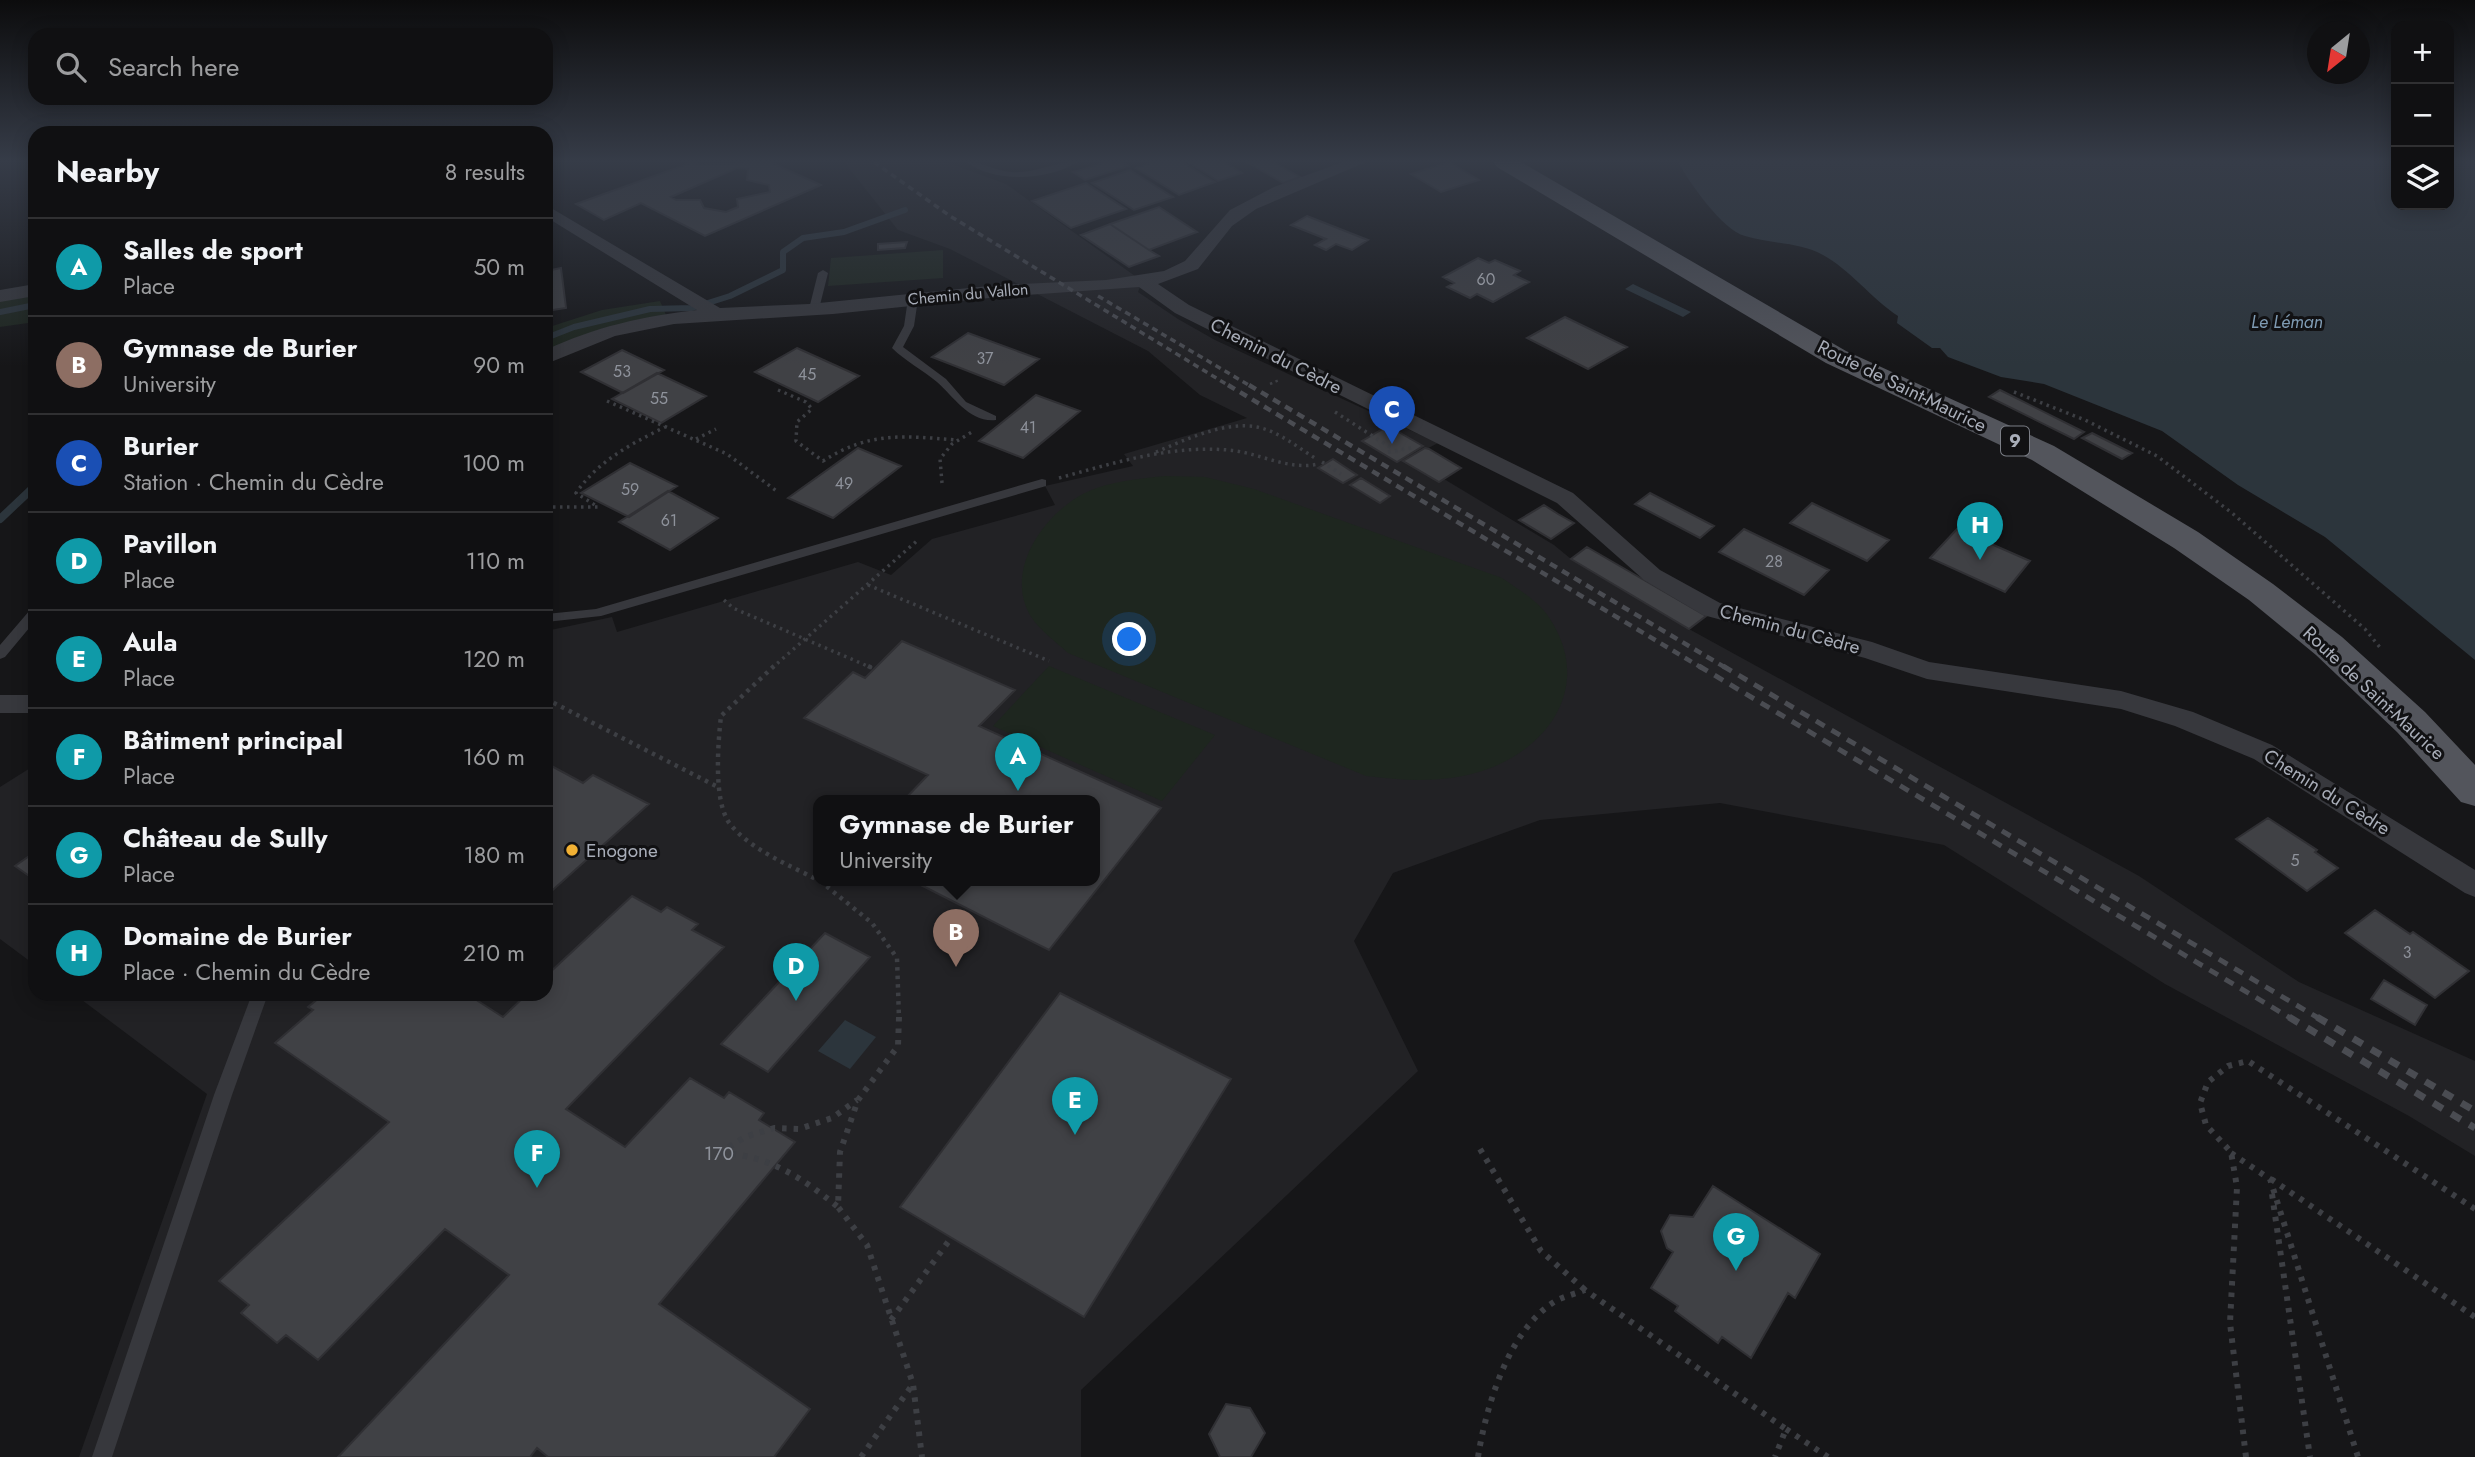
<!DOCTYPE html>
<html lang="en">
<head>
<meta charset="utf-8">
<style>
	:root { --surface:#101012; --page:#1e1e20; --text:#f1f3f6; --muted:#9c9d9f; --line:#303032; --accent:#ea580c }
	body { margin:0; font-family:Jost,sans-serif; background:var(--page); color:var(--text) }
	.controls { position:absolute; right:21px; top:21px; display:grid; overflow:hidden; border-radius:14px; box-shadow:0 4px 18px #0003 }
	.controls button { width:63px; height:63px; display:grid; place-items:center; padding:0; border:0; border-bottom:2px solid var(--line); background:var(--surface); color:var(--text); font:35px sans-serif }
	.compass { position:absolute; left:2307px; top:21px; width:63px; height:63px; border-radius:50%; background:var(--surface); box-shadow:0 4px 18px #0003; rotate:210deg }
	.you { position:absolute; left:1130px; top:640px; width:24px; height:24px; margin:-18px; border:5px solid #fff; border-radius:50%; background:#1a73e8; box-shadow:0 0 0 10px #1a73e833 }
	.badge { display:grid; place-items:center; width:46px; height:46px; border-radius:50%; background:var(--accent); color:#fff; font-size:23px; font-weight:700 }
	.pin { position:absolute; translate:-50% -58px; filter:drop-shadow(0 2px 4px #0008) }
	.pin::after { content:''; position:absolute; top:37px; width:24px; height:21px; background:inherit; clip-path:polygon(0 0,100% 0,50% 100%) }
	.popup { position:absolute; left:813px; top:795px; width:287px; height:91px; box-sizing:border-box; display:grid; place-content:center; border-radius:14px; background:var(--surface); filter:drop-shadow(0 2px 5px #0005); font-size:23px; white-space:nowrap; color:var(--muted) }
	.popup b { font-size:26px; color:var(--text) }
	.popup::after { content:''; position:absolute; left:50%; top:100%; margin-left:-14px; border:14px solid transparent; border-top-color:var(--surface) }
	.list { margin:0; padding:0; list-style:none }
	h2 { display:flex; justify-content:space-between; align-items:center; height:91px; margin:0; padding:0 28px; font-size:30px }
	h2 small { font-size:23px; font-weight:400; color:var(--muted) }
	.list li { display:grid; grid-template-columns:46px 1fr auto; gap:21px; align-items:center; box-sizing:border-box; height:98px; padding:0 28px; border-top:2px solid var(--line) }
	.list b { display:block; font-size:26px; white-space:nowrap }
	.list p { margin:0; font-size:23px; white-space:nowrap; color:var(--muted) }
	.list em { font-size:23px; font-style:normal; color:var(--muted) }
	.icon { flex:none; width:38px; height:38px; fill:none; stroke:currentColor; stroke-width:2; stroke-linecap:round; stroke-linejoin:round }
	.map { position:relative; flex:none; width:2475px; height:1457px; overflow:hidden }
	.search { position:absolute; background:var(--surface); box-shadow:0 4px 18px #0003; left:28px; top:28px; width:525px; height:77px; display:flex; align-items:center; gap:18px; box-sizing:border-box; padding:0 24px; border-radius:21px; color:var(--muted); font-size:26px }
	.panel { position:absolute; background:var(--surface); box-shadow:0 4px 18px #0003; left:28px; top:126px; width:525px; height:875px; border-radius:21px }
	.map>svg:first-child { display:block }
	.built { fill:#222225; fill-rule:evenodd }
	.green { fill:#1e261f }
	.water { fill:#2c353c }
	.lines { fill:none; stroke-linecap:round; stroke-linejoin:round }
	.stream-far1 { stroke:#2c353c; stroke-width:6 }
	.stream { stroke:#2c353c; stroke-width:8 }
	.building { fill:#404145; stroke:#303034; stroke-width:2; fill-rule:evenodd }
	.path-far3 { stroke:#3d3f44; stroke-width:2.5; stroke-dasharray:2.5 3.5; stroke-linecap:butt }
	.path-far2 { stroke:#3d3f44; stroke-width:3.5; stroke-dasharray:2.5 4.5; stroke-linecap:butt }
	.path-far1 { stroke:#3d3f44; stroke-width:4.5; stroke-dasharray:3.5 5; stroke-linecap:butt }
	.path { stroke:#3d3f44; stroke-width:6; stroke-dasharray:4.5 7; stroke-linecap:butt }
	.service { fill:#37383d; fill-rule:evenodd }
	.minor { fill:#37383d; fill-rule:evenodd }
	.primary { fill:#53555c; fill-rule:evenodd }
	.rail-far3 { stroke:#4a4c52; stroke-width:3.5; stroke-dasharray:6 4.5; stroke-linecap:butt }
	.rail-far2 { stroke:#4a4c52; stroke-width:4.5; stroke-dasharray:8 6; stroke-linecap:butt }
	.rail-far1 { stroke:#4a4c52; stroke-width:5; stroke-dasharray:10 8; stroke-linecap:butt }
	.rail { stroke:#4a4c52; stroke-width:7; stroke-dasharray:11 10; stroke-linecap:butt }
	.poi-dot { fill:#f2b134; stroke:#111113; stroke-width:2.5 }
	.labels { text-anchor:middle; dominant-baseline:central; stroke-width:6; stroke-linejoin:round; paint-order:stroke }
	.number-label { font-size:16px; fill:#8e929b }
	.far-street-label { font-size:16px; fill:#a8adb8; stroke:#111113 }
	.far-water-label { font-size:18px; font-style:italic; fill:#7f9bb3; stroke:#111113 }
	.shield { fill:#111113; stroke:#7b7e86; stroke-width:2 }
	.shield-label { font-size:18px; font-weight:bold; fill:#a8adb8 }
	.street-label { font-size:19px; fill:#a8adb8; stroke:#111113 }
	.poi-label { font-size:19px; fill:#a8adb8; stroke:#111113; text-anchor:start }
	.near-number-label { font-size:19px; fill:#8e929b }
</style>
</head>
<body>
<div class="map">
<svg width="2475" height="1457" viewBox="0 0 2475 1457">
	<rect width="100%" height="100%" fill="#161618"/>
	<path class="built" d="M844,162H946L1006,184L1142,281L1138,292L1178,319L1215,340L1438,443L1409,458L1554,545L1571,559L1689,629L2139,876L2299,982L2475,1061V1156L2409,1116L2165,984L1944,845L1720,803L1540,820L1393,873L1354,941L1418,1071L1081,1390V1457H79L207,1094L74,994H546V631L612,617L617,632L858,562L891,575L932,539L1055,505L1045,486L1133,466L1124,454L1247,418L1200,395L1148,351L950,249L898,230ZM818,801H1094V881H818Z
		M35,765V965L0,939V787Z"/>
	<path class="green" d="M943,250V278L828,286L831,258Z
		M35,296V322L0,327V300Z
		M660,301L666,315L614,326L546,350V328L602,310Z
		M1165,476L1205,477L1254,489L1502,578C1519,590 1539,601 1550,619C1593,685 1550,749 1482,771C1444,783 1406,781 1366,776L1068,653C1056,642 1038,629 1030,615C1004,569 1045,512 1087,492C1111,481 1138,479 1165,476Z
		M1049,666L1215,735L1162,801L993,726Z"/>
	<path class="water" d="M1678,162H2396V205H2449V162H2475V660L2325,537L2238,485L2162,431L2044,384L2001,377L1948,357L1940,348H1932L1897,323L1898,316C1872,299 1848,268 1823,255C1799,242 1771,244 1745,236C1722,230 1689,182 1678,162Z
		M1633,284L1691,312L1683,317L1625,289Z
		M845,1020L876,1037L850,1069L818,1051Z"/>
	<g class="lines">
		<path class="stream-far1" d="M0,312L35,305
			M546,338L574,327L650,309L692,308L730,296L783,270V252L803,238L844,232L905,210"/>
		<path class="stream" d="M0,519L35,486"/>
	</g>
	<path class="building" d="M693,162L700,165L770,162L821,185L705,236L641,203L604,220L576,204ZM737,168L748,169L747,180L769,185L770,192L737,199L738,207L726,212L704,208L700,200H676L671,197Z
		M1107,162H1121L1128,166L1085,180L1073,172Z
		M1154,162H1182L1215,182L1179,195L1136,168Z
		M1188,162H1224L1242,173L1218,181Z
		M1247,162H1273L1300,177L1283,183Z
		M1449,162L1479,180L1441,192L1411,174Z
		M1130,170L1173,197L1134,210L1092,183Z
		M1086,183L1126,209L1071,228L1032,201Z
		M1159,207L1197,232L1149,250L1110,224Z
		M1307,216L1368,240L1352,250L1336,244L1326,250L1315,245L1326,239L1291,225Z
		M1110,224L1149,250L1159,256L1129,267L1081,235Z
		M907,242L905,248L878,250V244Z
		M1478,258L1489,263L1495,260L1520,271L1514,275L1529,282L1493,302L1477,294L1470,298L1447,287L1454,283L1443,277Z
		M561,268L566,308L546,311V271Z
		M1565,317L1627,347L1588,369L1527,338Z
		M968,333L1039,359L1004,385L932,357Z
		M797,348L859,376L818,402L755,372Z
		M622,350L664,370L623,393L581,372Z
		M657,373L706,396L661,423L612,399Z
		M2000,390L2084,432L2074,439L1989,397Z
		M1036,395L1080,411L1023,458L979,441Z
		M1388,426L1423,446L1397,462L1362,441Z
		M2092,433L2132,453L2122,459L2082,438Z
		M858,448L901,466L833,518L788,498Z
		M1425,448L1429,449L1461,468L1439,482L1403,461Z
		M1333,459L1357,475L1343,483L1318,468Z
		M630,463L677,486L629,517L581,493Z
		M1361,478L1390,496L1380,503L1350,485Z
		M668,491L718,518L670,550L619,522Z
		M1650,493L1714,526L1700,538L1635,504Z
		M1812,503L1889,540L1867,561L1790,523Z
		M1544,505L1558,514L1574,523L1551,539L1519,520Z
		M1744,529L1829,570L1804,595L1719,552Z
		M1957,529L2030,561L2005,592L1930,558Z
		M1587,547L1706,616L1689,629L1571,559Z
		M902,641L1015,690L979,726L1161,808L1049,950L913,881H1094V801H903L928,775L804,718L853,672L865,678Z
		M546,763L583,783L593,775L649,804L546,896Z
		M2268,818L2317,850L2315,852L2338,868L2307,891L2236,839Z
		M35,852V880L15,866Z
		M632,896L661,912L667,907L698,924L692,930L724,947L566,1109L625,1147L690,1078L724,1098L729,1092L764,1113L759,1120L795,1142L659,1304L810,1409L774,1457H548L537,1448L530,1457H338L509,1275L445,1229L318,1360L286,1335L277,1343L241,1313L249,1305L219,1281L389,1122L275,1043L313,1010L308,1007L324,994H467L503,1017L527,994H546V976Z
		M2375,910L2410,934L2413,932L2469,971L2435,998L2345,933Z
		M825,933L870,957L768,1072L721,1044Z
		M2384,980L2427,1005L2415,1025L2371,999Z
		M1060,993L1231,1079L1084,1317L900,1207Z
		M1713,1186L1820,1254L1795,1298L1788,1293L1751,1358L1722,1337L1718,1343L1675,1311L1678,1306L1651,1288L1673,1252L1667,1248L1661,1231L1670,1215L1693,1217Z
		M1226,1404L1250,1408L1265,1433L1251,1457H1220L1209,1434Z"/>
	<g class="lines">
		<path class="path-far3" d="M1270,384L1279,380"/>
		<path class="path-far2" d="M778,390L806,402L812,409L797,422L796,441L823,461C870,431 904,436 957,440
			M2014,392L2085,420L2157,456L2232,513L2365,629L2382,650
			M607,401L727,454L778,492
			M1335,412L1393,449
			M696,439L716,429
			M1156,452C1185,440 1224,421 1257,427C1278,431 1297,447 1315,458
			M1388,452L1411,448
			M1322,462L1341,474
			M1059,478C1114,463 1170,445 1228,450C1258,452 1288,471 1318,464
			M942,483L940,459L952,444L972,432
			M546,507H598L576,493C598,461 631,444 665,427
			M868,585L1049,661
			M724,600L733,608L872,668
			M772,668L918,540"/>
		<path class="path-far1" d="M774,666L721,716C718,743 713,802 730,824C751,850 789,865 818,880
			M868,666L874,669
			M546,699L720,788
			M820,881L872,923L897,958L899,1019"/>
		<path class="path" d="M899,1017L898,1046L858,1100L840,1152L838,1207L867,1245L913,1384L922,1457
			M1480,1149L1541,1251L1585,1290
			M719,1153L745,1137L774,1128L799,1129L832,1118L857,1100
			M720,1153C768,1155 801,1177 838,1207
			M2231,1153L2270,1179L2358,1457
			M2271,1179L2475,1317
			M2272,1194L2310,1457
			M891,1320L951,1238
			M1786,1429L1828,1457
			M861,1457L913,1384
			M1478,1457C1486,1407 1508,1331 1554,1302C1564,1296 1575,1294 1585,1290L1786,1429L1775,1457
			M2246,1457L2230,1323L2237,1187L2231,1152L2206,1125L2200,1103L2208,1082L2228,1066L2248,1061L2475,1209"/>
		<path class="service" d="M967,162C982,161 995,171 1011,172C1034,174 1055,161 1078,162C1049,180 995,184 967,162Z
			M823,270L828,273L819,309L810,311L809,309L818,273Z
			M913,296L918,299L914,326L903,347L946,379L966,402L996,416V420C970,423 954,397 937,382C923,370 905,361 892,348L904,326L908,299Z
			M1042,479L1046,480V486L601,616L546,622V614L596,609Z
			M35,609V621L5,657L0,659V645L30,610Z
			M252,994H268L232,1095L112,1457H92L214,1095Z"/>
		<path class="minor" d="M1343,162H1366L1256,209L1232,226L1198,269L1158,284L1189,305L1573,493L1660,570L1720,603L1872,642L1929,662L2121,691L2193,712L2272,745L2475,870V897L2465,893L2254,759L2175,726L2121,709L1927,679L1865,658L1703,615L1644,580L1557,503L1175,313L1139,287L999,297L833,314L674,324L615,336L546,364V350C594,327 644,316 697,310L546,217V205L720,308L809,304L999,285L1106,280L1164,271L1185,261L1230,210L1274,187Z
			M35,284V296L0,302V290Z
			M0,695H35V713H0Z"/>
		<path class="primary" d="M1493,162H1521L1846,351L2054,446L2198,532L2273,584L2342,637L2425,712L2475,765V806L2461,802L2397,732L2316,655L2249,600L2174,548L2032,460L1826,363L1497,167Z"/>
		<path class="rail-far3" d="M874,162L950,216L1231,387
			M1098,296L1252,387"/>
		<path class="rail-far2" d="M1228,385L1702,668
			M1249,385L1726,668"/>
		<path class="rail-far1" d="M1699,666L2292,1019
			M1723,666L2320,1019"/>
		<path class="rail" d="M2289,1017L2475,1128
			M2317,1017L2475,1111"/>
	</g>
	<linearGradient id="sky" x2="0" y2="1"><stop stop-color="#0c0c0d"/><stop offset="0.44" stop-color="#363c48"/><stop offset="1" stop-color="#363c48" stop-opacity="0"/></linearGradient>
	<rect width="2475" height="366" fill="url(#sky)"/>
	<circle class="poi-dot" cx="572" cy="850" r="7"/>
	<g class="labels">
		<g class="number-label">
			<text x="1486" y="279">60</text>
			<text x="985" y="358">37</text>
			<text x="622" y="371">53</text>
			<text x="807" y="374">45</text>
			<text x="659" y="398">55</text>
			<text x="1028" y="427">41</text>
			<text x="844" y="483">49</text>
			<text x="630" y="489">59</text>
			<text x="669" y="520">61</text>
			<text x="1774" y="561">28</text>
			<text x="2295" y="860">5</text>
			<text x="2407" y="952">3</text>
		</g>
		<g class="far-street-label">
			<text transform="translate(968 294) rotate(-5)">Chemin du Vallon</text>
		</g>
		<g class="far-water-label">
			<text x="2287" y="322">Le Léman</text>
		</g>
		<rect class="shield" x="2001" y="426.5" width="28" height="29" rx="5"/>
		<g class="shield-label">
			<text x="2015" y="441">9</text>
		</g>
		<g class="street-label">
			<text transform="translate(1276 356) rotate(27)">Chemin du Cèdre</text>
			<text transform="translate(1902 386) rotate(26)">Route de Saint-Maurice</text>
			<text transform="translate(1790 629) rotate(15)">Chemin du Cèdre</text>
			<text transform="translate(2374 693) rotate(43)">Route de Saint-Maurice</text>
			<text transform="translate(2327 792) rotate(32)">Chemin du Cèdre</text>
		</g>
		<g class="poi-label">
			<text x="586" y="850">Enogone</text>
		</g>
		<g class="near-number-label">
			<text x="719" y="1153">170</text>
		</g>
	</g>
</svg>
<div class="controls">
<button>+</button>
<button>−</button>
<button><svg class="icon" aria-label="layers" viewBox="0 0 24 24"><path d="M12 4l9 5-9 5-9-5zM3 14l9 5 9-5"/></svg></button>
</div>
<svg class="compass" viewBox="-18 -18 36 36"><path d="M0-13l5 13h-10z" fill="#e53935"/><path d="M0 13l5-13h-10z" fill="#9c9d9f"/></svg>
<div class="you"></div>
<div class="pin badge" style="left:1018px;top:791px;background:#0f9aa8">A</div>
<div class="pin badge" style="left:956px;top:967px;background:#8d6e63">B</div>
<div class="popup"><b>Gymnase de Burier</b>University</div>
<div class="pin badge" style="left:1392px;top:444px;background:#1a4fb4">C</div>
<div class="pin badge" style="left:796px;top:1001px;background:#0f9aa8">D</div>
<div class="pin badge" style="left:1075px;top:1135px;background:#0f9aa8">E</div>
<div class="pin badge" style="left:537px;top:1188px;background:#0f9aa8">F</div>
<div class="pin badge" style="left:1736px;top:1271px;background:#0f9aa8">G</div>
<div class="pin badge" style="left:1980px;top:560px;background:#0f9aa8">H</div>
<div class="search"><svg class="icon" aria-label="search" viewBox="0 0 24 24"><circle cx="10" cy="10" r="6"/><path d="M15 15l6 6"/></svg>Search here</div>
<section class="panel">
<h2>Nearby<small>8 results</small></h2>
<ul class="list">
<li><span class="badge" style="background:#0f9aa8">A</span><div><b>Salles de sport</b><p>Place</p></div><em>50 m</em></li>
<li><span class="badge" style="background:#8d6e63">B</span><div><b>Gymnase de Burier</b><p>University</p></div><em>90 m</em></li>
<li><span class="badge" style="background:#1a4fb4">C</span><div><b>Burier</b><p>Station · Chemin du Cèdre</p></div><em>100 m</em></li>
<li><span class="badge" style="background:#0f9aa8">D</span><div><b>Pavillon</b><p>Place</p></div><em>110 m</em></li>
<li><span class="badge" style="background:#0f9aa8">E</span><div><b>Aula</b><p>Place</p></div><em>120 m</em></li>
<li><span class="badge" style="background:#0f9aa8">F</span><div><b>Bâtiment principal</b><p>Place</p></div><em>160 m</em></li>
<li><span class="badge" style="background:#0f9aa8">G</span><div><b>Château de Sully</b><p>Place</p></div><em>180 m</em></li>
<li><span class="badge" style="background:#0f9aa8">H</span><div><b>Domaine de Burier</b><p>Place · Chemin du Cèdre</p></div><em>210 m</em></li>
</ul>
</section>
</div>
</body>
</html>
